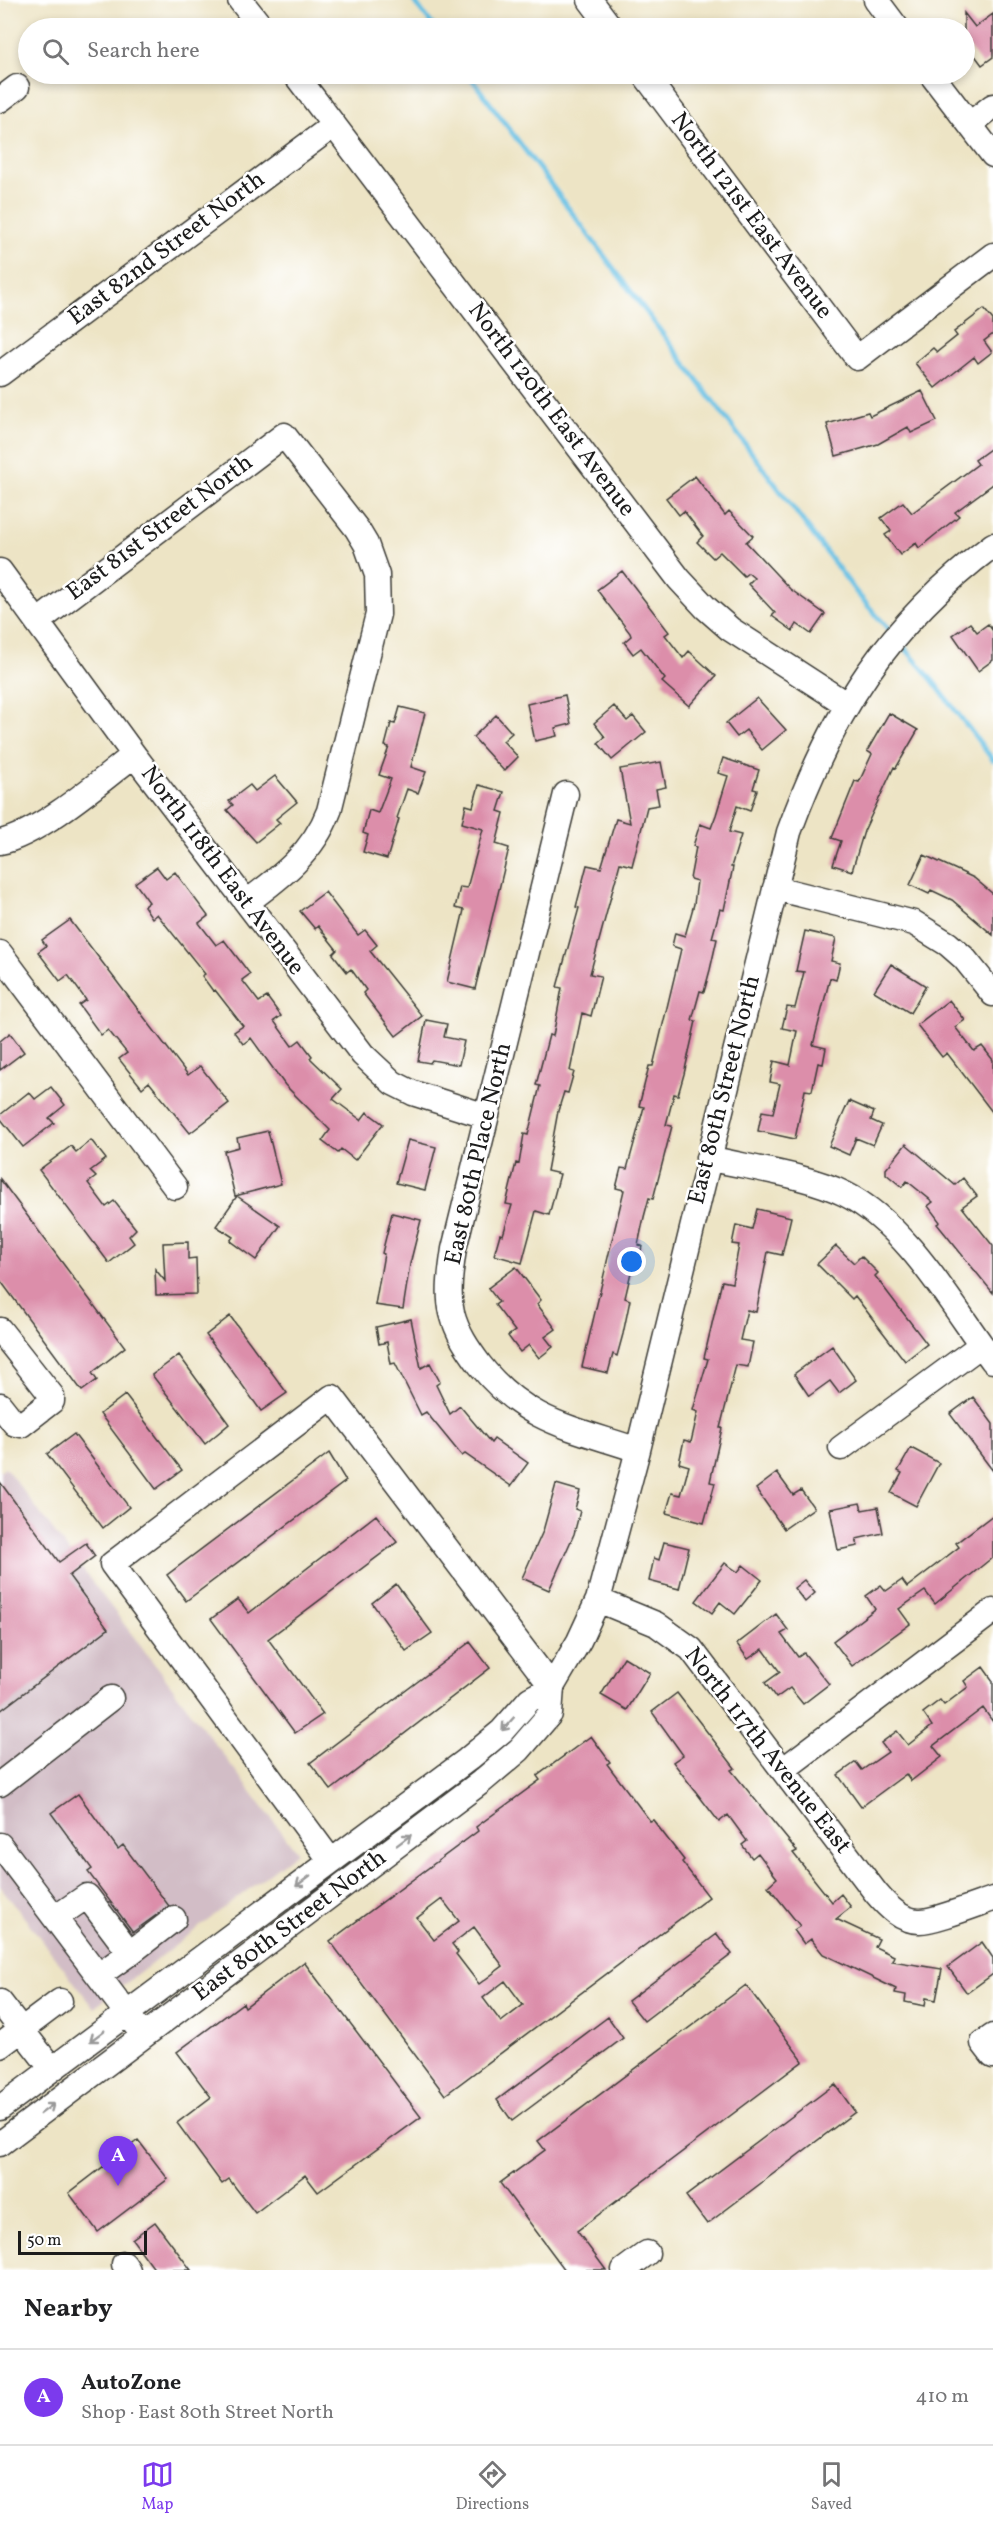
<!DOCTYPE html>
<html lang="en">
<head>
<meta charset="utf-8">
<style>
	:root { --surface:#fff; --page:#f6f6f6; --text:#202124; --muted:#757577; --line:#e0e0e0; --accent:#7c3aed }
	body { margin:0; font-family:Vollkorn,serif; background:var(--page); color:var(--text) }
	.scale { position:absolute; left:18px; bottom:15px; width:129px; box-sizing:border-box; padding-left:6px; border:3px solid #1c1c1c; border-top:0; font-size:16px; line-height:21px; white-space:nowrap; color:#1c1c1c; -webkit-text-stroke:4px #fff; paint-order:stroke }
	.you { position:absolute; left:632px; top:1262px; width:21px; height:21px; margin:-15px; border:4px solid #fff; border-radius:50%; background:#1a73e8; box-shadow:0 0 0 9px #1a73e833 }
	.badge { display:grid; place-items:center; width:39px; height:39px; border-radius:50%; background:var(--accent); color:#fff; font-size:20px; font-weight:700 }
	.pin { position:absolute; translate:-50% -50px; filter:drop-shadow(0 2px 3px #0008) }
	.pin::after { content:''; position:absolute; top:32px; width:21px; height:18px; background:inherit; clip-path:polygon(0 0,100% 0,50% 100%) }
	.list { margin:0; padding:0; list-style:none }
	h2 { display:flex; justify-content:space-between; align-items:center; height:78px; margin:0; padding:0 24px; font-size:26px }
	h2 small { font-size:20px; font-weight:400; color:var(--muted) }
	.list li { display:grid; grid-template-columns:39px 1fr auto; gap:18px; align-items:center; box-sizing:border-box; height:96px; padding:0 24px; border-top:2px solid var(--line) }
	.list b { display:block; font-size:22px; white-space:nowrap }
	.list p { margin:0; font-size:20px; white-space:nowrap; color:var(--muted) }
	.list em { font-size:20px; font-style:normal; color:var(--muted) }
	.icon { flex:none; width:33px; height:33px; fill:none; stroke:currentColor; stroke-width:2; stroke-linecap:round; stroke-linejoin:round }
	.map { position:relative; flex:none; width:993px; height:2270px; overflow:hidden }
	.search { position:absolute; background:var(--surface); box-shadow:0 3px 9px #0003; left:18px; right:18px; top:18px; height:66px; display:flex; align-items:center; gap:15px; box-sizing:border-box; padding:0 21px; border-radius:33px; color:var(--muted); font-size:22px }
	.sheet { height:174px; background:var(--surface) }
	nav { display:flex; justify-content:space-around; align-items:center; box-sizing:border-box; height:84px; border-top:2px solid var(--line); background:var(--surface); font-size:16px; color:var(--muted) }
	nav a { display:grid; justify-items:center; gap:3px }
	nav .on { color:var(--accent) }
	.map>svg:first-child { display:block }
	.industrial { fill:#d2bdc6 }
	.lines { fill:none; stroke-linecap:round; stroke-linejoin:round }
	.stream { stroke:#65bfe3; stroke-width:5 }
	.building { fill:#dc8eaa; fill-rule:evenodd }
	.minor-casing { stroke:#3b3a35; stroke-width:27 }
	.minor { stroke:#fff; stroke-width:24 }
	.oneway { stroke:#999 }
	.labels { text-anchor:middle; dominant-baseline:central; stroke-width:5; stroke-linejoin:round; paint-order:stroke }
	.street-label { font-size:24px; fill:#1c1c1c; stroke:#fff }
</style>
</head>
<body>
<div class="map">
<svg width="993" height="2270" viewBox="0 0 993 2270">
	<rect width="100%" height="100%" fill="#fff"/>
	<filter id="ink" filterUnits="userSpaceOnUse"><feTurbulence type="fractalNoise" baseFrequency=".0167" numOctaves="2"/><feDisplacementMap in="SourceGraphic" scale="12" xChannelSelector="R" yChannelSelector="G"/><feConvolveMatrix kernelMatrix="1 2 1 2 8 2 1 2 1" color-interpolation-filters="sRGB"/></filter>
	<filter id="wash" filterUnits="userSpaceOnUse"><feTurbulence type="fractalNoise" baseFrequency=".008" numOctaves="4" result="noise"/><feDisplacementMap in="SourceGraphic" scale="24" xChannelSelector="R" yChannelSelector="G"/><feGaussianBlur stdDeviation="1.35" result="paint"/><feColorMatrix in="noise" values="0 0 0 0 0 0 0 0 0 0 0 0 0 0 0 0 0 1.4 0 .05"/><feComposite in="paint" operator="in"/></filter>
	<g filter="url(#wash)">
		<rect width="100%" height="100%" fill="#ede4c5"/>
		<path class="industrial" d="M5,1467L297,1852L94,2008L0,1886V1471Z"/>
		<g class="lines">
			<path class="stream" d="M413,0L435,28
				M468,74L856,592L891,632
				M899,641L933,681L993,760"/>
		</g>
		<g id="blocks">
			<path class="building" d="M964,13L975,27L993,14V57L982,65L964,41Z
				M984,309L993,320V334L984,341L992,352L978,363L974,357L935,388L915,363L933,348L937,352L957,336L954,332Z
				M922,391L937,421L911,433L908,427L878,444L836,456L827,424L868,412L870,416Z
				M993,447V484L955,512L959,516L935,535L919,548L916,543L900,555L885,535L891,531L881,518L903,502L912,513L978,464L975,460Z
				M695,476L725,515L729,511L753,536L746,542L790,589L825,614L811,634L797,624L793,631L772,616L775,613L748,584L754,578L748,573L744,576L720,552L713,558L697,542L703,536L684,511L679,515L666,498Z
				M622,571L669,632L665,635L683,658L689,651L716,676L689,706L662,682L665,679L641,648L633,654L624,642L631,636L630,633L597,590Z
				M970,623L977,632L988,624L993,631V660L978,671L953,635Z
				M565,695L571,724L555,728L557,736L535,741L527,704Z
				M757,698L786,730L762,750L746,730L737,737L726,723Z
				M614,706L627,721L633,716L646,732L612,760L598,743L605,737L594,723Z
				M400,707L425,713L411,767L426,772L418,793L407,789L397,818L399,819L387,859L363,852L368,835L363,833L369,810L378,813L391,779L379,775L389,747L385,746L391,723L395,724Z
				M889,713L918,730L896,768L894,767L864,831L852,871L833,865L841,841L832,838L855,781L859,782L872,754L867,751Z
				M496,715L512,733L503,741L518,757L504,771L473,737Z
				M723,758L759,770L753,789L757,790L750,811L737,806L729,832L741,835L731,867H733L724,910L720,909L712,938L717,939L710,970L704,992L700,991L692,1020L696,1021L684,1074L678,1095L674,1094L666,1125L672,1126L653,1199L649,1198L644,1217L638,1245L642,1246L637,1269L632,1268L625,1298L630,1300L623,1334L617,1356L613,1354L608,1373L582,1367L624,1190L616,1188L621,1168L627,1169L644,1107L639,1106L649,1066H653L681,949L672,946L675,933L685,936L694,904L697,881L690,879L696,847L693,846L700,824L711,828L716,815L728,776L718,773Z
				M661,762L666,787L656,789L659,805L647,807L632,866L620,863L590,974L601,976L591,1016L582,1013L570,1071L574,1072L568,1093L564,1092L558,1111L547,1171L560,1174L549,1215L536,1211L522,1263L494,1255L500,1234L503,1235L512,1205L506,1204L516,1163L519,1164L524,1134L528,1135L540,1086L536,1085L549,1035L553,1036L562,988L557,987L579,908L576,907L587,865L601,868L616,819L630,823L620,769Z
				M275,776L297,802L276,819L280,823L256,842L227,810L233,805L229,801L250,785L255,791Z
				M479,785L504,792L498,811L504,813L496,844L509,848L475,989L447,982L464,910L455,908L460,887L467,888L483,829L462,823L466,805L473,807Z
				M924,855L974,878L993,894V935L952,900L931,890L929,894L910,885Z
				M157,867L166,879L175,872L208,916L199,923L216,945L224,940L250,974L242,980L259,1002L267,997L281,1016L274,1021L292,1046L300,1040L312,1056L310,1058L342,1089L333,1099L361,1120L367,1112L383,1124L355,1160L341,1149L338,1153L322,1141L330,1130L285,1085L251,1038L243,1044L234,1032L243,1026L215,990L213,991L202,976L205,974L157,914L152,918L144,906L149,902L135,883Z
				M325,892L358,935L365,930L377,945L370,951L422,1016L396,1036L363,993L366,990L351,969L347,972L333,954L337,950L318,926L315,929L300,911Z
				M70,920L188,1075L200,1066L229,1103L190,1133L149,1082L142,1088L119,1059L127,1053L108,1030L101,1035L79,1005L86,1000L68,975L60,981L38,952L46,946L42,940Z
				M805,931L836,938L831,961L840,963L836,980L830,978L813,1045L826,1048L823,1064L818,1063L812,1091L805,1090L795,1139L758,1131L762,1111L773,1113L780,1084L770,1082L774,1061L790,1065L797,1031L782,1028L787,1007L795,1008L804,972L796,971Z
				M891,964L926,986L910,1013L874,991Z
				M949,1000L965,1020L955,1027L974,1051L982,1046L993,1060V1113L947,1053L942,1057L917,1025Z
				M426,1020L447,1024L444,1037L464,1041L459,1065L432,1060L430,1063L418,1061Z
				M10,1033L24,1052L0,1070V1041Z
				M51,1087L65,1105L49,1118L54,1123L23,1147L0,1118V1115L29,1092L35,1099Z
				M849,1101L874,1112L871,1120L882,1125L873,1145L856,1138L849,1155L829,1146Z
				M268,1131L281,1184L235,1196L224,1151L239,1147L237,1138Z
				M91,1140L106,1159L90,1171L96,1177L88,1183L106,1207L114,1201L136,1229L129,1236L134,1243L109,1263L39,1170L71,1146L76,1152Z
				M408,1140L436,1147L425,1190L396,1183Z
				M906,1144L955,1185L963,1178L977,1196L962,1207L993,1246V1293L937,1224L940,1222L928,1206L933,1202L907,1181L902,1187L886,1174V1169Z
				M0,1179L125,1347L92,1373L97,1380L82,1391L0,1280Z
				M237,1196L280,1226L256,1260L230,1241L233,1237L216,1226Z
				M757,1209L791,1217L782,1255L768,1252L756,1312L747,1310L740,1340L753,1342L748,1367L736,1365L720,1428H722L710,1482L715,1483L704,1523L666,1513L672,1493L681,1495L689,1466L679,1463L684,1440L691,1442L698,1412L693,1410L708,1359L704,1358L722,1281L732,1283L739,1245L732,1244L736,1225L752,1229Z
				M392,1213L421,1220L410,1264L403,1309L375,1305L384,1254L382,1253Z
				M188,1242V1259L196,1258L197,1294L156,1295L155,1269L165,1281L163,1243Z
				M836,1246L854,1263L861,1256L878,1273L875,1276L927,1344L905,1361L855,1296L852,1299L817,1264Z
				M516,1267L541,1300L537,1304L556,1329L545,1337L553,1347L539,1358L529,1345L520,1352L508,1336L515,1331L495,1305L499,1302L488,1288Z
				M230,1316L287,1393L261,1411L206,1335Z
				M411,1319L421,1368L430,1363L440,1382L436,1385L450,1414L460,1406L491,1443L494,1439L528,1463L511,1486L465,1454L462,1456L426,1412L421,1415L395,1363L391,1364L387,1342L379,1344L376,1327Z
				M832,1346L856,1380L839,1393L830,1381L809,1396L794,1374Z
				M179,1355L229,1424L205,1444L152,1375Z
				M125,1395L182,1470L156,1489L100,1414Z
				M973,1397L993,1424V1471L950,1414Z
				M74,1434L129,1507L103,1528L47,1454Z
				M911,1448L939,1463L916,1506L891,1493L902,1473L898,1471Z
				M329,1453L346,1481L186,1601L167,1575Z
				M777,1473L793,1495L801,1490L814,1508L784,1529L756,1489Z
				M0,1482L59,1562L86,1543L95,1556L69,1576L108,1629L0,1711Z
				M556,1484L580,1491L575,1509L580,1511L574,1534L549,1590L522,1578L543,1531Z
				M860,1503L862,1510L878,1507L883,1533L856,1539L858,1546L838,1550L830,1509Z
				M376,1515L397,1542L268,1639L323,1714L295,1733L211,1619L238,1599L249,1613Z
				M993,1515V1557L935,1604L925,1591L899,1609L910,1624L852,1666L833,1641L875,1609L866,1596L881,1585L886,1591L902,1580L907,1587L959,1547L956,1543Z
				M664,1542L689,1548L679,1589L649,1581L654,1558L659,1560Z
				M725,1563L738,1572L743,1565L762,1580L735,1614L720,1602L712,1613L696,1601Z
				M804,1580L815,1593L805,1602L794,1588Z
				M396,1584L432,1633L406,1651L372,1603Z
				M776,1614L788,1630L781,1634L798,1657L804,1653L829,1684L803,1704L790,1688L776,1698L765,1683L780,1672L763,1649L748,1659L737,1644Z
				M470,1642L490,1668L331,1790L310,1763Z
				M624,1657L650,1673L627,1710L601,1695Z
				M983,1667L993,1681V1722L983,1708L933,1746L942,1757L911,1781L906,1774L861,1807L838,1775L856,1762L862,1770L888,1752L881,1743L897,1731L908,1745L932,1726L923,1713L940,1700L944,1705L968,1687L964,1681Z
				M677,1693L735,1768L731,1770L797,1851L793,1853L832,1902L841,1894L851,1907L836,1919L879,1939L875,1947L894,1956L892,1961L942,1969L936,2000L926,1998L925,2006L905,2002L906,1995L895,1993L896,1989L823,1954L811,1939L804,1944L794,1930L800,1926L768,1886L777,1878L758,1853L752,1858L742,1845L747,1841L728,1815L719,1822L673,1762L683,1755L652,1712Z
				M591,1736L610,1762L607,1764L650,1821L653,1820L684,1860L682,1862L709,1897L445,2095L330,1941L478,1831L476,1827L540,1780L537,1776ZM442,1899L459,1921L434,1940L417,1918ZM474,1927L503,1966L479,1984L456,1954L458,1952L452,1944ZM505,1981L523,2005L501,2022L483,1998Z
				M78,1794L118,1849L123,1845L169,1906L133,1932L88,1872L92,1869L51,1813Z
				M717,1934L732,1954L644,2021L628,2001Z
				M982,1942L993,1958V1974L967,1993L948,1967Z
				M304,1962L421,2117L318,2192L305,2175L255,2213L229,2179L222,2184L177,2123L211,2097L177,2052L243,2003L245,2007Z
				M746,1985L803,2061L577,2231L606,2270H565L500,2183L545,2150L538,2141Z
				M608,2017L623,2038L512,2121L497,2100Z
				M835,2084L855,2112L707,2224L686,2196Z
				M138,2140L168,2179L98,2232L69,2193Z
				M155,2222L191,2270H155L132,2239Z"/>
		</g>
	</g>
	<g filter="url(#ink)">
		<use href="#blocks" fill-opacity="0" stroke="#3b3a35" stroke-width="1.5"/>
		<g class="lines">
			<defs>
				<path id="minor" d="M240,0L262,28
					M590,0L611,28
					M876,0L897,28
					M295,74L679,579L706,608L730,629L846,704
					M644,74L857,358L993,255
					M931,74L993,155
					M0,100L17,87
					M970,124L993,106
					M0,374L334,125
					M0,571L134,755L363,1055L393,1083L413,1093L486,1116
					M37,622L284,435L357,529L366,544L377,575L378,614L329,811C313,853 282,876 247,902
					M566,794L454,1249C451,1270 447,1293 452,1313C457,1333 468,1349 480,1365C525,1422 573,1428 638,1450
					M0,842C38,835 102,780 134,755
					M775,888L914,923L948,944L964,958L993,994
					M0,953L175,1187
					M708,1158C750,1168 807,1175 845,1194C907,1225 952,1306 993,1361
					M0,1330L52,1396V1401L21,1425L15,1424L0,1405
					M841,1448L981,1345
					M598,1600L656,1624L691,1649L876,1893C887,1906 901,1921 919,1921C932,1922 978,1904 993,1899
					M784,1769L993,1611
					M0,1784L111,1698
					M0,1845L137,2027
					M331,1861L112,1564L332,1397L552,1687
					M55,1918L87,1896L130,1953L99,1975
					M130,1953L174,1919
					M0,2002L52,2069
					M993,2036L983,2043L993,2056
					M0,2046L60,2001
					M0,2108L467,1760L502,1731L530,1699L552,1687
					M0,2144L481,1782L519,1750L550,1714L552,1687L579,1641L598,1600L638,1450L789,832C833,711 888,624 993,545
					M124,2264L128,2270
					M624,2270L647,2253"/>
			</defs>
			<use href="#minor" class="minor-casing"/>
			<use href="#minor" class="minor"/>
		</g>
		<defs><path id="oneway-shaft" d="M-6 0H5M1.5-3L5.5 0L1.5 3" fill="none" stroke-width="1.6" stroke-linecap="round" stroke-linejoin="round" transform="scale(1.5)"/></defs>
		<g class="oneway">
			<use href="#oneway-shaft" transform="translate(508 1724) rotate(132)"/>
			<use href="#oneway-shaft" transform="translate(404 1840) rotate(-37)"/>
			<use href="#oneway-shaft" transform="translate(303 1881) rotate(143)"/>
			<use href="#oneway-shaft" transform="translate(97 2036) rotate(143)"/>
			<use href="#oneway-shaft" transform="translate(47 2109) rotate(-37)"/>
		</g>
	</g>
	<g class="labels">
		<g class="street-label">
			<text transform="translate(751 216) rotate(53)">North 121st East Avenue</text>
			<text transform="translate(167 249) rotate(-37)">East 82nd Street North</text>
			<text transform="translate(551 410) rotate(53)">North 120th East Avenue</text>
			<text transform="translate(160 528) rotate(-37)">East 81st Street North</text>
			<text transform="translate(222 871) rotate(53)">North 118th East Avenue</text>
			<text transform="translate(725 1090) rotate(-76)">East 80th Street North</text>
			<text transform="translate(479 1154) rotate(-77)">East 80th Place North</text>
			<text transform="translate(767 1751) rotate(52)">North 117th Avenue East</text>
			<text transform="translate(290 1926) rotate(-37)">East 80th Street North</text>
		</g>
	</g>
</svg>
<div class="scale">50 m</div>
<div class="you"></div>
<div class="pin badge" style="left:118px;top:2186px">A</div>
<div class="search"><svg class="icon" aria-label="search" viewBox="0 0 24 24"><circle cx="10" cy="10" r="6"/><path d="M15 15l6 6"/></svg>Search here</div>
</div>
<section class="sheet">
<h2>Nearby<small></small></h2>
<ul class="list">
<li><span class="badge">A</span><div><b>AutoZone</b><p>Shop · East 80th Street North</p></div><em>410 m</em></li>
</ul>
</section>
<nav>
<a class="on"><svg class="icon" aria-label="map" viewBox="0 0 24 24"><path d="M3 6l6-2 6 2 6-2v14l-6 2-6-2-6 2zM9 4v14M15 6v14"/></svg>Map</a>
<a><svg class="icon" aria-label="directions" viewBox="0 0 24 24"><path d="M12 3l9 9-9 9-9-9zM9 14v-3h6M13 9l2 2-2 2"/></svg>Directions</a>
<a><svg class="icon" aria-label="saved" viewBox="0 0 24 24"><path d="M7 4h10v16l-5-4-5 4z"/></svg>Saved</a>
</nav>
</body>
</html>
